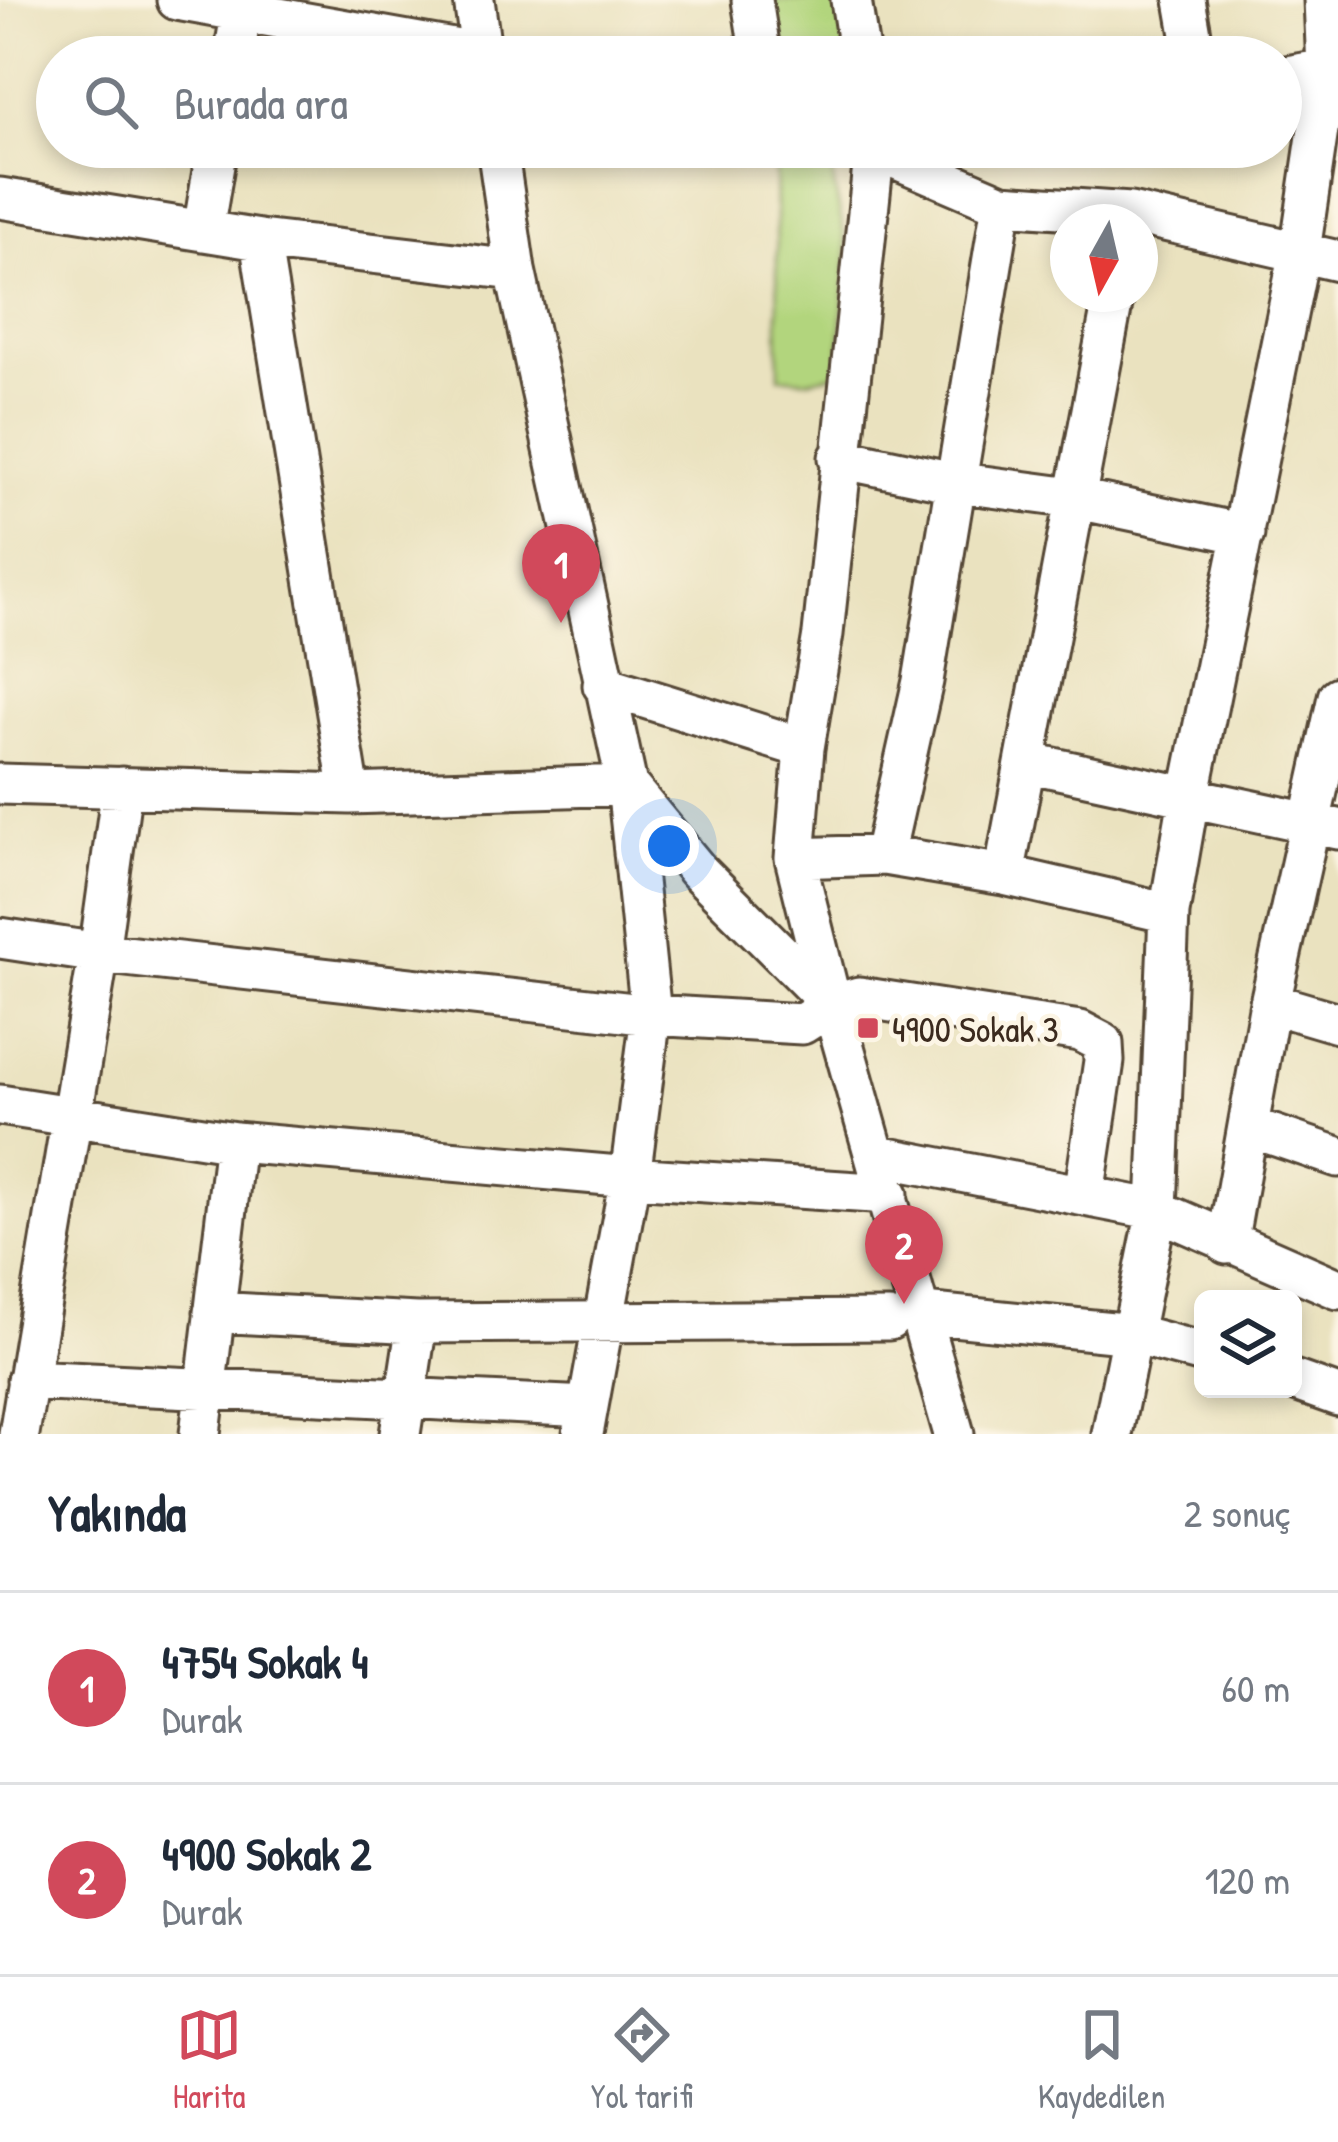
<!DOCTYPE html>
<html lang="tr">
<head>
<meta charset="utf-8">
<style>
	:root { --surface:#fff; --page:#f6f6f7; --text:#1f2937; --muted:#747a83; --line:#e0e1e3; --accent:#d1495b }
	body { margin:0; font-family:"Patrick Hand",sans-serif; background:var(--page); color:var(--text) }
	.controls { position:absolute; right:36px; bottom:36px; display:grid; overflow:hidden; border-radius:18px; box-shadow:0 6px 18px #0003 }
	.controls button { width:108px; height:108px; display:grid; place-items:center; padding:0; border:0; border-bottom:3px solid var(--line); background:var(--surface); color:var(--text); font:60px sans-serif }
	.compass { position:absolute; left:1050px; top:204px; width:108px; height:108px; border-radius:50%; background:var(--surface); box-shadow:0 6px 18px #0003; rotate:188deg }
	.you { position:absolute; left:669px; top:846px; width:42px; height:42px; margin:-30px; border:9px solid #fff; border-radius:50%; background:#1a73e8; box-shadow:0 0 0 18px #1a73e833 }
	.badge { display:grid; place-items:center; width:78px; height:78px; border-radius:50%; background:var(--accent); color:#fff; font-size:39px; font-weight:700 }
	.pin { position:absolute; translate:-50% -99px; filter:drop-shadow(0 3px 6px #0008) }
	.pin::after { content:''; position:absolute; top:63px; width:42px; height:36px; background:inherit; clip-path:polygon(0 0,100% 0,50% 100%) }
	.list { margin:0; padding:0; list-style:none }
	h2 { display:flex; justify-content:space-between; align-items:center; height:156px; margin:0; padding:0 48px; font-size:51px }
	h2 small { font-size:39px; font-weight:400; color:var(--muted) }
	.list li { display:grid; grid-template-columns:78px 1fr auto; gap:36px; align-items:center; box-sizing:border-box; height:192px; padding:0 48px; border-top:3px solid var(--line) }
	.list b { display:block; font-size:45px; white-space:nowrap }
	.list p { margin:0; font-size:39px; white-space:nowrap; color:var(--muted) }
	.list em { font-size:39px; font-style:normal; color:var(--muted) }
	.icon { flex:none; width:66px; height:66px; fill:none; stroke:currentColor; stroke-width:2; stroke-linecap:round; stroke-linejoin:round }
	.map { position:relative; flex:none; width:1338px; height:1434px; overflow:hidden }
	.search { position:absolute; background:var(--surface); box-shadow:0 6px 18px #0003; left:36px; right:36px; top:36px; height:132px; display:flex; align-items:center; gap:30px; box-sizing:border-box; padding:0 42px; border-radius:66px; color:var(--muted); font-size:45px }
	.sheet { height:540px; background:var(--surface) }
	nav { display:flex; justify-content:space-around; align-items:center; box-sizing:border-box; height:168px; border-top:3px solid var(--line); background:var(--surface); font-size:33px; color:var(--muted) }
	nav a { display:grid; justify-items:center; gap:6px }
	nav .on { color:var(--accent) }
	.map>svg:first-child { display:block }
	.green { fill:#b2d57d; stroke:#76804e; stroke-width:3 }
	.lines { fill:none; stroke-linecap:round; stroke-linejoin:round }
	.minor-casing { stroke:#554636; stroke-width:45 }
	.minor { stroke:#fff; stroke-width:39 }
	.poi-dot { fill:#d1495b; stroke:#fcf5e5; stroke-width:4.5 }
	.labels { text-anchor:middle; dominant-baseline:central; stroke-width:9; stroke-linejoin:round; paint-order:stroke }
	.poi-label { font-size:36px; fill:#3b2a1e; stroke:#fcf5e5; text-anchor:start }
</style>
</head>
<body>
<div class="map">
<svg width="1338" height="1434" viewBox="0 0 1338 1434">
	<rect width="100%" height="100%" fill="#fcf5e5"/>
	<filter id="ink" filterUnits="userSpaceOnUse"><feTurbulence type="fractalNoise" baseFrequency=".00833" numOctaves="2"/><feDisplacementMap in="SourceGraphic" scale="24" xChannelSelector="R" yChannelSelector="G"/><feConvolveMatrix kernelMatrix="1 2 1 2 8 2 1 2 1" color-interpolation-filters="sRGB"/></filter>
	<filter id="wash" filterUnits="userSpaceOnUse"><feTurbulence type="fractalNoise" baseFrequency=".004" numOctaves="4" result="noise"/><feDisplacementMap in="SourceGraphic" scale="48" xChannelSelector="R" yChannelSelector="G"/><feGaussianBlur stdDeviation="2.7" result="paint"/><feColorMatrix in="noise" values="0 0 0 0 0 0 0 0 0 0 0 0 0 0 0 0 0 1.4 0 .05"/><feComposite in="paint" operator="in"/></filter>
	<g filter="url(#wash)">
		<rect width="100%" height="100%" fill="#eae2bf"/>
		<path class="green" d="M771,0H836L854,57H778Z
			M775,159L831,168L847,250L838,374L807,380L779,377Z"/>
	</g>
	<g filter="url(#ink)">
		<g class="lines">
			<defs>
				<path id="minor" d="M177,0L498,57
					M474,0L482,57
					M752,0L761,57
					M851,0L860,57
					M1185,0L1195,57
					M234,57L241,14
					M1281,77L1327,69
					M497,147L515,270L627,785L698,871L832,1005L954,1434
					M869,147L1002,204L1130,213L1338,261
					M0,198L260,240L515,270
					M203,231L217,147
					M260,240L350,794
					M839,458L954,482L1073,498L1244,534
					M603,685L804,748
					M1026,762L1338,829
					M0,784L350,794L627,785L651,1015L630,1177L583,1434
					M884,855L923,681L1002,204
					M795,858L884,855L1004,875L1169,913
					M1004,875L1114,294
					M0,938L99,953L651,1015L802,1024L832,1005L859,997L1080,1031L1103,1043L1104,1061L1084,1195
					M831,1002L795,858L804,748L823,634L875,147
					M1270,1003L1338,1023
					M0,1105L235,1142L630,1177L888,1194
					M1250,1127L1338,1157
					M878,1156L1157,1210L1338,1289
					M1227,1244L1270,1003L1338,697
					M214,1312L417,1323L889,1320
					M923,1313L1133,1334L1203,1353
					M27,1380L588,1407
					M1293,1380L1338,1396
					M19,1434L99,953L122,787
					M200,1434L235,1142
					M400,1434L417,1323
					M1112,1434L1157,1210L1169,913L1189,798L1300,251L1327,69L1324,0"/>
			</defs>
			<use href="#minor" class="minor-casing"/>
			<use href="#minor" class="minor"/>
		</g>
	</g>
	<rect class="poi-dot" x="856" y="1016" width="24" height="24" rx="6"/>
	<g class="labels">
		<g class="poi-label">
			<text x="892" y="1028">4900 Sokak 3</text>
		</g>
	</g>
</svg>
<div class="controls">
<button><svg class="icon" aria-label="layers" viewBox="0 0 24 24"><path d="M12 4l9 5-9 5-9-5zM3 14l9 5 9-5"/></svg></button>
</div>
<svg class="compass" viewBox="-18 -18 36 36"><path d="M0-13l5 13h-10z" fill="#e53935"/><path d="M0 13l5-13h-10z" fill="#747a83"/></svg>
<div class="you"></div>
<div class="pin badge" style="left:561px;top:623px">1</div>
<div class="pin badge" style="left:904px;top:1304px">2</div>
<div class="search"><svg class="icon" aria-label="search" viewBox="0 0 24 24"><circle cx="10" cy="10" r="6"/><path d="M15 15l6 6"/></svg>Burada ara</div>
</div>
<section class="sheet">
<h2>Yakında<small>2 sonuç</small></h2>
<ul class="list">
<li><span class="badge">1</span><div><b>4754 Sokak 4</b><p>Durak</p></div><em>60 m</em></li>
<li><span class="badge">2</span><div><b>4900 Sokak 2</b><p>Durak</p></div><em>120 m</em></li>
</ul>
</section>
<nav>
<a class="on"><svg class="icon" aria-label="map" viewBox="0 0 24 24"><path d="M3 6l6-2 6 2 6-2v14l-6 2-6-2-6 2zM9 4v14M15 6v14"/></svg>Harita</a>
<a><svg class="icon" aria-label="directions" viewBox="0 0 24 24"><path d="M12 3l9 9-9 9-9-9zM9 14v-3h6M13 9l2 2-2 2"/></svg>Yol tarifi</a>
<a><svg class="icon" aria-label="saved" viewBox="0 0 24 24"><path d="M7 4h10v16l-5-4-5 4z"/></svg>Kaydedilen</a>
</nav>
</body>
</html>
